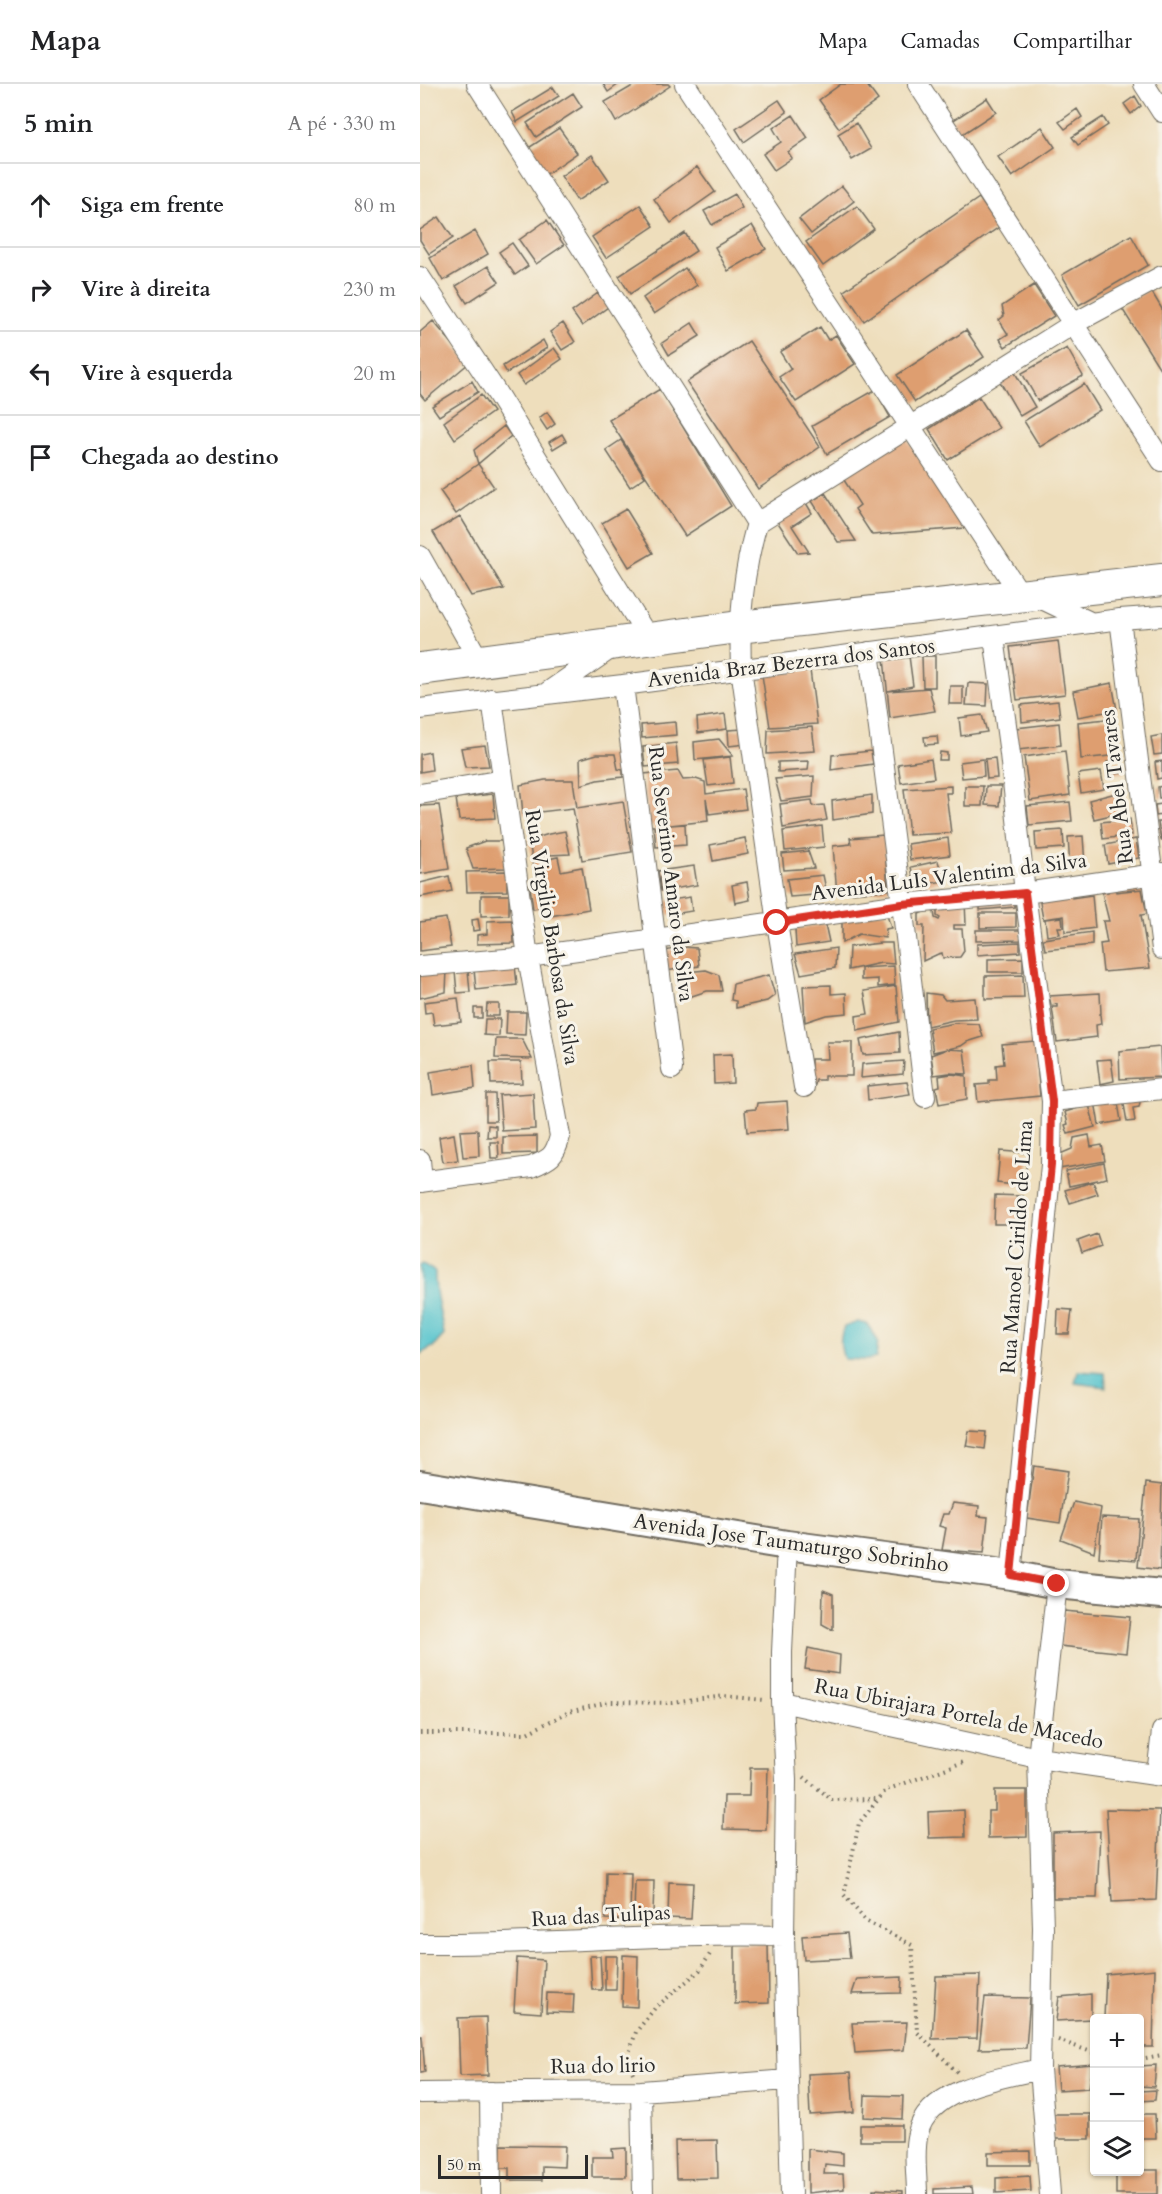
<!DOCTYPE html>
<html lang="pt">
<head>
<meta charset="utf-8">
<style>
	:root { --surface:#fff; --page:#f6f6f6; --text:#202124; --muted:#757577; --line:#e0e0e0 }
	body { margin:0; font-family:Cardo,serif; background:var(--page); color:var(--text) }
	.controls { position:absolute; right:18px; bottom:18px; display:grid; overflow:hidden; border-radius:6px; box-shadow:0 2px 4px #0004 }
	.controls button { width:54px; height:54px; display:grid; place-items:center; padding:0; border:0; border-bottom:2px solid var(--line); background:var(--surface); color:var(--text); font:30px sans-serif }
	.scale { position:absolute; left:18px; bottom:15px; width:150px; box-sizing:border-box; padding-left:6px; border:3px solid #2b2b2b; border-top:0; font-size:16px; line-height:21px; white-space:nowrap; color:#2b2b2b; -webkit-text-stroke:4px #f7f3e8; paint-order:stroke }
	.stop { position:absolute; width:18px; height:18px; margin:-14px; border:4px solid #d93025; border-radius:50%; background:#fff }
	.stop.end { background:#d93025; border-color:#fff; box-shadow:0 2px 6px #0008 }
	.list { margin:0; padding:0; list-style:none }
	h2 { display:flex; justify-content:space-between; align-items:center; height:78px; margin:0; padding:0 24px; font-size:26px }
	h2 small { font-size:20px; font-weight:400; color:var(--muted) }
	.list li { display:grid; grid-template-columns:39px 1fr auto; gap:18px; align-items:center; box-sizing:border-box; height:84px; padding:0 24px; border-top:2px solid var(--line) }
	.list b { display:block; font-size:22px; white-space:nowrap }
	.list em { font-size:20px; font-style:normal; color:var(--muted) }
	.icon { flex:none; width:33px; height:33px; fill:none; stroke:currentColor; stroke-width:2; stroke-linecap:round; stroke-linejoin:round }
	.map { position:relative; flex:none; width:742px; height:2110px; overflow:hidden }
	header { display:flex; align-items:center; gap:36px; box-sizing:border-box; height:84px; padding:0 30px; background:var(--surface); border-bottom:2px solid var(--line) }
	header strong { font-size:28px }
	nav { display:flex; gap:33px; margin-inline-start:auto; font-size:21px }
	main { display:flex }
	aside { flex:1; background:var(--surface) }
	.map>svg:first-child { display:block }
	.water { fill:#57c4cd; stroke:#41787c; stroke-width:1.5 }
	.building { fill:#de9e70 }
	.lines { fill:none; stroke-linecap:round; stroke-linejoin:round }
	.street-casing { stroke:#6f6a5e; stroke-width:22 }
	.secondary-casing { stroke:#6f6a5e; stroke-width:32 }
	.primary-casing { stroke:#6f6a5e; stroke-width:34 }
	.path { stroke:#6f6a5e; stroke-width:4; stroke-dasharray:1.5 4.5; stroke-linecap:butt }
	.street { stroke:#fff; stroke-width:20 }
	.secondary { stroke:#fff; stroke-width:28 }
	.primary { stroke:#fff; stroke-width:32 }
	.route { stroke:#d93025; stroke-width:8 }
	.labels { text-anchor:middle; dominant-baseline:central; stroke-width:6; stroke-linejoin:round; paint-order:stroke }
	.street-label { font-size:21px; fill:#2b2b2b; stroke:#f7f3e8 }
</style>
</head>
<body>
<header>
<strong>Mapa</strong>
<nav><a>Mapa</a><a>Camadas</a><a>Compartilhar</a></nav>
</header>
<main>
<aside>
<h2>5 min<small>A pé · 330 m</small></h2>
<ul class="list">
<li><svg class="icon" aria-label="ahead" viewBox="0 0 24 24"><path d="M12 20V5M6 11l6-6 6 6"/></svg><div><b>Siga em frente</b></div><em>80 m</em></li>
<li><svg class="icon" aria-label="right" viewBox="0 0 24 24"><path d="M7 20v-9h11M14 6l5 5-5 5"/></svg><div><b>Vire à direita</b></div><em>230 m</em></li>
<li><svg class="icon" aria-label="left" viewBox="0 0 24 24"><path d="M17 20v-9H6M10 6l-5 5 5 5"/></svg><div><b>Vire à esquerda</b></div><em>20 m</em></li>
<li><svg class="icon" aria-label="arrive" viewBox="0 0 24 24"><path d="M6 21V4h12l-3 4 3 4H6"/></svg><div><b>Chegada ao destino</b></div></li>
</ul>
</aside>
<div class="map">
<svg width="742" height="2110" viewBox="0 0 742 2110">
	<rect width="100%" height="100%" fill="#f7f3e8"/>
	<filter id="ink" filterUnits="userSpaceOnUse"><feTurbulence type="fractalNoise" baseFrequency=".0167" numOctaves="2"/><feDisplacementMap in="SourceGraphic" scale="12" xChannelSelector="R" yChannelSelector="G"/><feConvolveMatrix kernelMatrix="1 2 1 2 8 2 1 2 1" color-interpolation-filters="sRGB"/></filter>
	<filter id="wash" filterUnits="userSpaceOnUse"><feTurbulence type="fractalNoise" baseFrequency=".008" numOctaves="4" result="noise"/><feDisplacementMap in="SourceGraphic" scale="24" xChannelSelector="R" yChannelSelector="G"/><feGaussianBlur stdDeviation="1.35" result="paint"/><feColorMatrix in="noise" values="0 0 0 0 0 0 0 0 0 0 0 0 0 0 0 0 0 1.4 0 .05"/><feComposite in="paint" operator="in"/></filter>
	<g filter="url(#wash)">
		<rect width="100%" height="100%" fill="#eedebc"/>
		<path class="water" d="M3,1180L15,1188C14,1210 21,1229 24,1251L13,1263L0,1270V1182Z
			M438,1238L447,1240L458,1257L456,1274L447,1276L424,1275C420,1263 419,1255 424,1243Z
			M658,1287L685,1289L686,1303L655,1299Z"/>
		<g id="blocks">
			<path class="building" d="M183,0H199L188,8Z
				M216,0H248L250,2L196,38L185,18Z
				M421,0H446L458,16L419,44L399,16Z
				M133,3L139,12L97,38L92,28Z
				M153,9L162,23L116,53L107,39Z
				M715,12L721,22L711,30L704,20Z
				M567,14L576,28L541,51L532,37Z
				M359,16L367,28L324,58L316,45Z
				M657,25L662,33L645,45L639,38Z
				M373,31L388,54L368,68L372,74L354,86L343,70L361,58L353,44Z
				M683,33L688,41L658,61L652,53Z
				M436,39L451,65L432,76L418,50Z
				M622,43L635,63L592,93L578,73Z
				M139,44L157,69L125,91L107,65Z
				M172,71L189,96L157,117L141,92Z
				M277,83L295,108L251,139L234,115Z
				M422,102L434,117L391,150L379,135Z
				M315,110L322,124L292,141L284,127Z
				M559,114L579,143L444,237L424,207Z
				M220,121L234,142L186,174L172,153Z
				M437,122L454,145L403,182L386,158Z
				M19,133L33,154L9,170L0,156V146Z
				M127,136L144,161L116,180L99,156Z
				M332,141L346,165L308,187L295,163Z
				M55,147L68,170L23,197L10,174Z
				M265,149L276,167L210,210L199,192Z
				M711,151L728,181L659,221L642,191Z
				M92,159L108,182L95,191L79,168Z
				M68,182L79,198L47,219L36,202Z
				M265,184L277,201L234,230L223,214Z
				M614,201L634,232L585,263L580,255L588,250L579,236L584,232L582,222Z
				M730,205L742,225V288L701,223Z
				M178,209L188,223L162,242L152,228Z
				M13,237L49,279L5,316L0,310V248Z
				M143,239L155,258L142,266L130,248Z
				M272,239L280,252L249,271L242,259Z
				M400,243L408,256L416,251L435,280L376,318L359,293L371,285L360,268Z
				M546,246L564,273L495,318L477,291Z
				M123,256L127,264L87,289L83,282Z
				M329,257L400,363L338,405L267,298Z
				M134,264L142,275L104,301L97,291Z
				M647,264L663,292L618,317L602,289Z
				M594,287L615,323L600,332L579,296Z
				M52,297L58,308L19,332L12,322Z
				M664,300L680,326L620,363L604,337Z
				M240,305L311,422L265,452L189,336Z
				M455,306L470,333L407,370L392,342Z
				M61,311L73,328L35,355L24,338Z
				M559,313L579,344L528,376L509,345Z
				M127,328L135,340L127,346L119,334Z
				M84,342L91,352L58,380L74,403L36,430L20,407L58,380L54,366Z
				M142,350L146,357L133,365L129,358Z
				M485,352L545,444L452,451L435,425L440,421L422,393Z
				M201,356L225,393L210,403L186,366Z
				M405,409L436,457L418,458L392,417Z
				M386,419L392,429L372,442L389,468L378,469L357,437Z
				M206,425L233,469L209,483L182,439Z
				M40,432L84,505L51,512L13,448Z
				M638,557L645,610L597,616L590,563Z
				M489,572L493,602L468,607L509,604L515,627L470,634L464,574Z
				M502,572H515V603H503Z
				M390,586L397,640L350,643L342,591Z
				M548,599L568,600L567,622L546,621Z
				M692,599L697,626L658,633L653,607Z
				M530,602H543V620H529Z
				M638,617L640,633L602,638L601,621Z
				M305,630L307,645L278,649L277,634Z
				M562,631L567,648L541,652L539,634Z
				M696,634L699,671L661,675L658,638Z
				M255,638L256,651L222,654L221,641Z
				M639,639L641,661L598,666L596,644Z
				M392,643L395,667L347,670L348,646Z
				M324,645L326,660L309,662L308,646Z
				M742,651V670L734,671L731,653Z
				M517,652L518,660L505,661L504,653Z
				M299,655L313,672L275,676L274,658Z
				M256,659L258,680L225,683L223,663Z
				M65,661L69,682L45,683L41,664Z
				M451,667L453,680L411,686L412,671Z
				M645,667L650,711L610,717L604,673Z
				M10,668L12,686L0,688V670Z
				M520,668L527,669V676H519Z
				M177,670H195L198,685L203,686V693L177,696L161,701L160,675Z
				M310,673L313,699L288,702L284,676Z
				M575,674L577,694L567,695L565,675Z
				M511,675L514,694L481,699L478,680Z
				M563,675L564,692L542,694L540,678Z
				M389,677L388,686L358,688V678Z
				M742,677V694L737,695L735,678Z
				M687,678H703V689L688,690Z
				M258,687L263,696L276,695L285,698L286,710L323,705L326,725L289,730L286,715L288,737L250,741L265,740L266,761L236,763L234,742H229L223,690Z
				M681,687L684,705L661,709L658,690Z
				M394,692L393,713L361,717L355,695Z
				M125,696H153L157,724L203,717L212,768L162,776L153,724L103,730L100,701Z
				M531,702V709H526L531,749L489,751L484,705Z
				M545,702H563L562,722H545Z
				M566,702H581L579,722L565,721Z
				M742,702V714H739L738,703Z
				M704,707L708,727L674,735L669,716Z
				M73,710L75,734L39,736L36,714Z
				M452,711V730L413,736L412,717Z
				M392,716L393,722L404,721L407,736L363,744L360,720Z
				M650,718L652,737L609,741L607,722Z
				M742,720V731L736,732L735,721Z
				M19,721L29,785L0,790V722Z
				M710,735L712,751L683,755L681,738Z
				M738,738H742V756H741Z
				M402,742L404,763L365,767L363,747Z
				M643,746L644,764L616,766L615,748Z
				M145,747L150,770L129,771L113,778L138,773L141,787L162,783L169,825L130,832L129,822L113,825L110,802L116,801L109,756L129,750Z
				M464,751L468,806L417,810L413,762L431,760L430,754Z
				M663,752L665,781L650,783L648,753Z
				M325,754L328,770L293,777L290,761Z
				M528,754L530,771L490,776L488,760Z
				M716,755L719,774L688,780L685,761Z
				M65,757H82L86,784L53,785L46,764Z
				M388,767L394,784L364,786L362,770Z
				M518,777L524,797L495,802L491,783Z
				M274,782L277,801L241,807L238,787Z
				M87,787V807L47,808L46,788Z
				M403,791L407,810L370,813L367,795Z
				M29,792L32,807L0,813V799Z
				M327,798L330,816L315,819L312,801Z
				M695,802L696,808L722,805L727,830L721,831L730,884L683,888L680,860L687,859L683,837H689L682,809L688,808L686,804Z
				M652,808V814L672,811L675,844L645,848L644,832L623,835L619,813Z
				M61,811H89V831L61,832Z
				M270,813L272,827L248,831L245,817Z
				M595,814V823L560,826V816Z
				M545,817L546,841H534V845H542L544,867L540,873L523,874L522,869L518,870L503,877L504,842H499V830L508,826L514,828L515,834L519,836L520,834L517,832V818Z
				M466,828L471,844L466,845L465,854L439,850L422,859V831Z
				M560,829H596V843L560,844Z
				M642,833L643,843H638L640,850L627,852L625,835Z
				M26,834L31,863L0,867V838Z
				M58,835L60,846L53,847L52,836Z
				M93,836L94,859L57,860V851L67,850V837Z
				M405,840L409,858L376,863L375,845Z
				M556,846H601V856L556,857Z
				M672,848V861L625,866L623,855Z
				M600,858V868L557,871V860Z
				M460,859H472L474,880L461,879L428,886L429,863Z
				M263,863L277,864L279,882L246,887L245,867Z
				M416,864L415,884L381,890L375,870Z
				M603,874V888H568V875Z
				M95,881L97,901L56,906L54,885Z
				M474,882L475,901L458,903V895L441,896V884Z
				M27,886L26,908L0,914V891Z
				M48,886L50,908L37,909L35,887Z
				M286,886L299,891L302,907H287L269,913L266,888Z
				M349,891L355,911L347,917L316,924V917L311,916L313,900Z
				M603,891L604,914L565,915V892Z
				M411,901V910L426,909L427,929L406,931L385,938L383,902Z
				M476,902L479,938L437,947L436,932L448,930L444,907Z
				M506,909L521,911L525,916L555,914L557,935L534,936L507,942Z
				M680,909L681,930H680L681,940L676,941L677,953L637,958L632,923H637V920L631,921L629,912Z
				M38,914L41,938L14,941L12,928L5,929L4,918Z
				M67,920H79V932H66Z
				M54,924H62V934H54Z
				M87,928H106L105,951L86,950Z
				M65,935H80L79,952L64,951Z
				M535,939L559,940L563,953L547,958L541,962L528,965L544,966L547,990L529,989L514,991L511,971L527,965L513,968L509,944Z
				M479,948L480,969L443,971L440,956Z
				M76,955H102L112,975L75,974Z
				M615,957L620,1012L558,1018L556,1001L569,1000V996H577L576,981L584,980L582,960Z
				M407,958H432V992H404V996H396L395,1001H385V983H391V975H408Z
				M740,963L741,993L700,995L699,967Z
				M312,970L313,999L294,1000L293,971Z
				M691,975L694,997L680,1000L677,976Z
				M484,977L483,990L441,994L442,980Z
				M70,978H101L102,999L71,1000Z
				M53,981L55,1004L13,1011L10,988Z
				M531,990L546,992L547,1015L519,1020L516,1003L520,1002L519,992Z
				M487,998L490,1010L448,1016L447,1002Z
				M113,1009L115,1045L82,1047L79,1011Z
				M66,1010H75L76,1037H66Z
				M697,1013L701,1037L679,1041L675,1017Z
				M721,1013L719,1023L713,1024L715,1037L707,1038L703,1015Z
				M367,1017L369,1045L327,1048L325,1026L336,1025L337,1019Z
				M669,1021L675,1043L648,1050L645,1041L648,1040L645,1028Z
				M68,1041L76,1042V1053H67Z
				M58,1046L59,1072L43,1073L40,1047Z
				M34,1050L38,1076L23,1078L19,1053Z
				M669,1051L671,1063L682,1061L685,1077L639,1085L640,1070L652,1065L654,1054Z
				M117,1052V1069L83,1070V1053Z
				M70,1058H78L79,1074H71Z
				M580,1067L608,1069L604,1102L577,1099Z
				M684,1079L687,1094L649,1102L646,1087Z
				M673,1098L678,1110L650,1119L645,1106Z
				M575,1111L603,1112V1140H574Z
				M677,1150L681,1162L662,1169L658,1157Z
				M638,1225L652,1226L649,1250H637Z
				M549,1347L567,1348L565,1365L546,1362Z
				M614,1382L648,1387L640,1439L607,1434Z
				M726,1399L742,1401L740,1486L718,1483Z
				M654,1418L681,1424L674,1468L641,1455Z
				M533,1419L559,1422L558,1432L568,1433L564,1469L522,1466L526,1444L519,1442L523,1430H529Z
				M682,1433L719,1435L716,1476L679,1473Z
				M403,1506L413,1510V1546L402,1540Z
				M644,1527L710,1533L706,1569L640,1562Z
				M388,1564L420,1571L419,1590L385,1585Z
				M330,1684H348L346,1746L303,1745L304,1712H329Z
				M575,1706H607V1753L568,1754V1727H575Z
				M686,1725L740,1726L736,1816L692,1818Z
				M544,1726L545,1753L509,1754L508,1728Z
				M680,1747L677,1814H633V1749Z
				M186,1788L211,1789L210,1836L185,1835Z
				M215,1797H234L233,1831H214Z
				M249,1798L273,1799L271,1835L248,1834Z
				M427,1849L430,1874L384,1876L382,1852Z
				M315,1860H348L349,1919L315,1920Z
				M203,1871L218,1872L217,1923L202,1922Z
				M170,1872H180L182,1906H172Z
				M185,1872H197L196,1906H185Z
				M97,1874L124,1876L121,1929L94,1927Z
				M735,1885L733,1963H720V1934H684L686,1890Z
				M560,1891L557,1954L512,1955L516,1892Z
				M482,1893L481,1909L432,1910L437,1895Z
				M127,1909L154,1910L153,1929L126,1928Z
				M671,1910V1935L636,1937L639,1913Z
				M565,1913L610,1914L606,1964L559,1965Z
				M66,1933L68,1991L40,1992L38,1934Z
				M487,1938L484,1966L435,1969L432,1939Z
				M0,1952H2L5,1988L0,1989Z
				M674,1980L669,2004L638,2006L636,1983Z
				M736,1981L734,2003L720,2002V1982Z
				M431,1988L434,2028L390,2031L388,1990Z
				M736,2006L735,2016L720,2017V2007Z
				M445,2011L483,2012L482,2035L444,2033Z
				M633,2030H670V2055H633Z
				M720,2030H735L736,2054H720Z
				M440,2041H482V2057H440Z
				M297,2056L298,2094L256,2095L255,2057Z
				M81,2061L145,2062L144,2083L122,2082V2096H89V2084H80Z
				M206,2064V2093H172V2073H193L192,2065Z
				M388,2065L423,2069V2082L405,2080L404,2090H423L424,2105L388,2109Z
				M610,2067V2081H568V2068Z
				M720,2086H738V2110H696V2088H720Z
				M610,2092L611,2107L576,2109V2094Z
				M552,2103L553,2110H514V2105Z
				M453,2105L483,2107V2110H453Z"/>
		</g>
	</g>
	<g filter="url(#ink)">
		<use href="#blocks" fill-opacity="0" stroke="#6f6a5e" stroke-width="1.5"/>
		<g class="lines">
			<defs>
				<path id="street" d="M57,0L337,439
					M265,0L601,511
					M498,0L742,377
					M724,0L742,28
					M0,193L73,303L229,555
					M0,472L60,578
					M618,513L672,539
					M700,535L742,865
					M574,553L590,670L605,809L632,1017L631,1081L591,1491
					M449,568L482,820L505,1013
					M203,601L252,985
					M128,608L193,563
					M0,625L203,601L700,535L742,532
					M0,710L83,696
					M0,882L108,873L482,820L605,809L742,789
					M384,1003L357,839L321,584C319,533 323,489 337,439L653,240L742,192
					M632,1017L742,1005
					M0,1076L2,1098
					M0,1098L111,1083C130,1075 135,1073 140,1052L108,873L72,615
					M367,1461L362,1568V1618L366,1696L364,1852L371,2110
					M362,1618L618,1674L742,1692
					M737,1691L742,1647
					M0,1860C122,1861 242,1849 364,1852
					M221,2007L223,2110
					M70,2008L71,2110
					M0,2009L221,2007L367,1996
					M497,2110C497,2091 493,2068 498,2049C508,2004 582,1994 620,1985
					M630,2110L620,1985L623,1844L618,1674L637,1500"/>
				<path id="secondary" d="M0,1401L367,1461L591,1491L637,1500L742,1510"/>
				<path id="primary" d="M0,585L319,543L742,496"/>
			</defs>
			<use href="#street" class="street-casing"/>
			<use href="#secondary" class="secondary-casing"/>
			<use href="#primary" class="primary-casing"/>
			<path class="path" d="M0,1649H107L149,1628L189,1618L253,1619L304,1612L344,1616
				M384,1693L412,1716L458,1715
				M638,1956L674,1969
				M720,1975L742,1971
				M537,1988L497,1948L492,1861L446,1837L424,1811L439,1739L466,1706L544,1678
				M213,1989L207,1975L216,1948L235,1924L280,1886L290,1870"/>
			<use href="#street" class="street"/>
			<use href="#secondary" class="secondary"/>
			<use href="#primary" class="primary"/>
		</g>
	</g>
	<g class="lines" filter="url(#ink)">
		<path class="route" d="M357,839L482,820L605,809L632,1017L631,1081L591,1491L637,1500"/>
	</g>
	<g class="labels">
		<g class="street-label">
			<text transform="translate(371 579) rotate(-7)">Avenida Braz Bezerra dos Santos</text>
			<text transform="translate(697 703) rotate(-97)">Rua Abel Tavares</text>
			<text transform="translate(251 790) rotate(83)">Rua Severino Amaro da Silva</text>
			<text transform="translate(529 793) rotate(-7)">Avenida LuIs Valentim da Silva</text>
			<text transform="translate(132 853) rotate(81)">Rua Virgilio Barbosa da Silva</text>
			<text transform="translate(597 1163) rotate(-86)">Rua Manoel Cirildo de Lima</text>
			<text transform="translate(371 1459) rotate(8)">Avenida Jose Taumaturgo Sobrinho</text>
			<text transform="translate(539 1630) rotate(11)">Rua Ubirajara Portela de Macedo</text>
			<text transform="translate(181 1832) rotate(-3)">Rua das Tulipas</text>
			<text transform="translate(183 1982) rotate(-1)">Rua do lirio</text>
		</g>
	</g>
</svg>
<div class="controls">
<button>+</button>
<button>−</button>
<button><svg class="icon" aria-label="layers" viewBox="0 0 24 24"><path d="M12 4l9 5-9 5-9-5zM3 14l9 5 9-5"/></svg></button>
</div>
<div class="scale">50 m</div>
<div class="stop" style="left:357px;top:839px"></div>
<div class="stop end" style="left:637px;top:1500px"></div>
</div>
</main>
</body>
</html>
